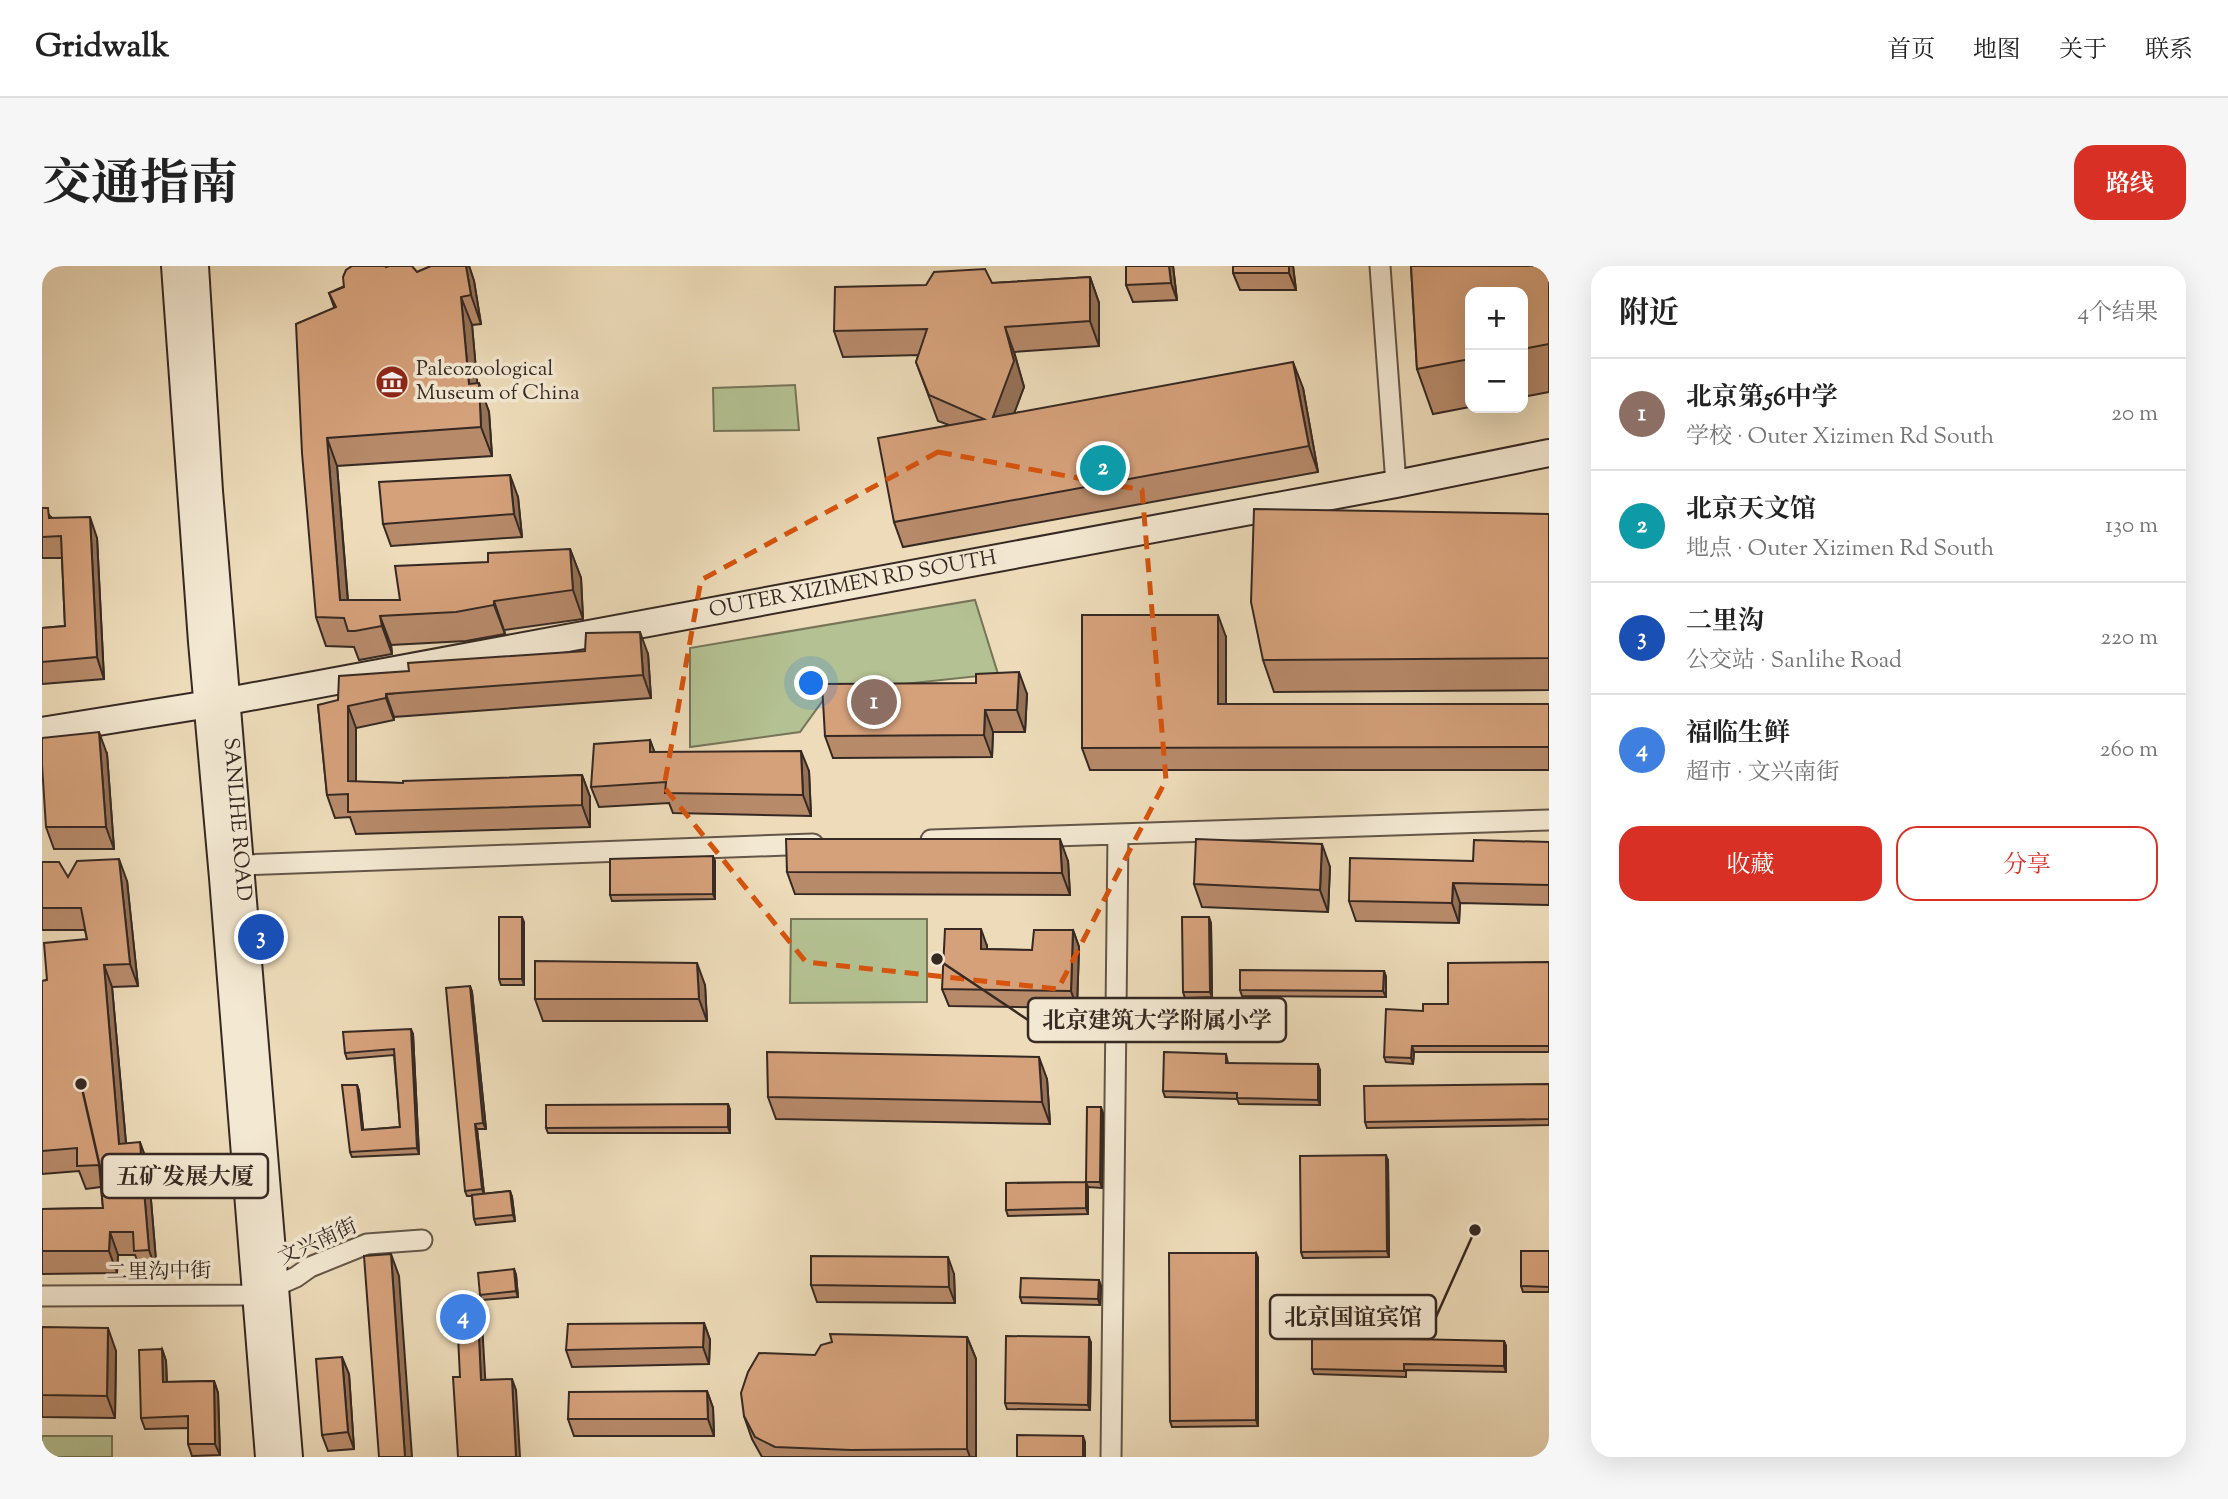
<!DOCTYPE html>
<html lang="zh">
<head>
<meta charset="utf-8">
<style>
	:root { --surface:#fff; --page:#f6f6f6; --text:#222; --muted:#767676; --line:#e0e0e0; --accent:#d93025 }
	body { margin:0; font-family:"Sorts Mill Goudy","Noto Serif SC",serif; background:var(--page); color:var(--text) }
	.controls { position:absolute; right:21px; top:21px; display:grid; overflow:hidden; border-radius:14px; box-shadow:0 7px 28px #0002 }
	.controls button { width:63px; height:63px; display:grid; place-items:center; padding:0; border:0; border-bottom:2px solid var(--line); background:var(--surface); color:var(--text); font:35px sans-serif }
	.you { position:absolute; left:770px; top:418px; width:24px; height:24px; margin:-18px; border:5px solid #fff; border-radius:50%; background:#1a73e8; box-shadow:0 0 0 10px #1a73e833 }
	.badge { display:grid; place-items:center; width:46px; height:46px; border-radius:50%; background:var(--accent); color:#fff; font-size:23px; font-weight:700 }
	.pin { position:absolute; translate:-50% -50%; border:4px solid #fff; box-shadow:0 2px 7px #0006 }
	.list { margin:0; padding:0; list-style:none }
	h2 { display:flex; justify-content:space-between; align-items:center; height:91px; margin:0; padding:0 28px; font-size:30px }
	h2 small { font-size:23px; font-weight:400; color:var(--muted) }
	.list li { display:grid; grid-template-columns:46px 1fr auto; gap:21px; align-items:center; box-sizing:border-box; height:112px; padding:0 28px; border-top:2px solid var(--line) }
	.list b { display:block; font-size:26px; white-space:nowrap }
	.list p { margin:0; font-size:23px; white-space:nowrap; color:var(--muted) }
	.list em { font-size:23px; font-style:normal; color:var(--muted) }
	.actions { display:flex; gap:14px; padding:21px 28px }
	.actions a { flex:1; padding:16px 0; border:2px solid var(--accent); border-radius:21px; text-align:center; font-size:24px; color:var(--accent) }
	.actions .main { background:var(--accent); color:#fff }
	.map { position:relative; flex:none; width:1507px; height:1191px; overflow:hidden; border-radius:21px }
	header { display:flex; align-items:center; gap:42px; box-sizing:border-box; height:98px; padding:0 35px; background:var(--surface); border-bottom:2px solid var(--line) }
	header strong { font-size:33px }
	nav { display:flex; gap:38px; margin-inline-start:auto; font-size:24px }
	.intro { display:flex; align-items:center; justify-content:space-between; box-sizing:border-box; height:168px; padding:0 42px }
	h1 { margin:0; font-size:49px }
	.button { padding:18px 32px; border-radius:21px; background:var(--accent); color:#fff; font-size:24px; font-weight:700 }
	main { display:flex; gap:42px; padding:0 42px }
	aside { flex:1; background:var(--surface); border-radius:21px; box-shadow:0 7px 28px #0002 }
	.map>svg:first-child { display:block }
	.green { fill:#b4c192; stroke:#75755a; stroke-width:2 }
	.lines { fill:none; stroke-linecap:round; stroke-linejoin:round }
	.street-casing { stroke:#645648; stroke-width:23 }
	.secondary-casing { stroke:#362923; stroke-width:30 }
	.street { stroke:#f3e8d2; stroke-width:19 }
	.secondary { stroke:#f3e8d2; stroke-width:26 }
	.wall { fill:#b78a6a; stroke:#362923; stroke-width:2 }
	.shaded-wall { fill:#957156; stroke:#362923; stroke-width:2 }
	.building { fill:#d5a17b; stroke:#362923; stroke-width:2 }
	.marked { fill:none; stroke:#d6540e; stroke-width:5; stroke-dasharray:14 9; stroke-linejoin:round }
	.labels { text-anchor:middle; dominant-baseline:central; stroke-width:7; stroke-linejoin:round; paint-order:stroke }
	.poi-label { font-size:21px; fill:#362923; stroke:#f3e8d2; text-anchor:start }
	.street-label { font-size:21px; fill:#362923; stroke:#f3e8d2 }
	.leader { fill:none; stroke:#362923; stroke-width:2.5 }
	.callout-dot { fill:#362923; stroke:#f3e8d2; stroke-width:2.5 }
	.callout { fill:#f3e8d2; stroke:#362923; stroke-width:2.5 }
	.callout-label { font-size:23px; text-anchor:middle; font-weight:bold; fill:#362923 }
</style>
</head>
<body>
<header>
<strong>Gridwalk</strong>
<nav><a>首页</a><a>地图</a><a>关于</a><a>联系</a></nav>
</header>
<div class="intro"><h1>交通指南</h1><a class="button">路线</a></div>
<main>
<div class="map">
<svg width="1507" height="1191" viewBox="0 0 1507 1191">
	<rect width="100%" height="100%" fill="#eddbb9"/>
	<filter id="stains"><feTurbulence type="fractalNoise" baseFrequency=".00286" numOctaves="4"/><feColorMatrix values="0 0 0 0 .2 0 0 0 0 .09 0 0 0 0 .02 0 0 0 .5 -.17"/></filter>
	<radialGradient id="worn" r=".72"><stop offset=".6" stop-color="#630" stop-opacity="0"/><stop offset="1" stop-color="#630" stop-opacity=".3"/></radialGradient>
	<path class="green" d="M753,119L757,164L672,165L671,122Z
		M933,334L956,408L787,426L758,466L648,481V382Z
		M749,653H885V736L748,737Z
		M0,1170H70V1191H0Z"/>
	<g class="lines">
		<defs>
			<path id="street" d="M1338,0L1354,218
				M889,574L1507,554
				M199,599L771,578
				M0,1030L213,1029L254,1011L268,1001L325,978L380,974
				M1069,1191L1076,568"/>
			<g id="secondary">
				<path d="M133,0L160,376L181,612L227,1191"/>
				<path id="s1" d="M153,0L167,225L247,1191"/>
				<path id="s2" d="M0,465L186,435L1354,218L1507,187"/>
			</g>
		</defs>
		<use href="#street" class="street-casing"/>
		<use href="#secondary" class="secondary-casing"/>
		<use href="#street" class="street"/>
		<use href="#secondary" class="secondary"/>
	</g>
	<path class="wall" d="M389,0H427L432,15L439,58L430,59L435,117L447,146L450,190L295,200L306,334H358L446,296L528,283L539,312L541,353L462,364L463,368L424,375L349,379L350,388L317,394L312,381L284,380L274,351L292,41L287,27L344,1L375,6Z
		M1131,0L1135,34L1091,36L1084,19Z
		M1191,0H1251L1254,24H1198L1191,7Z
		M1369,0H1507V126L1481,131V26H1428V141L1391,148L1375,103Z
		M1048,11L1057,37V80L972,86L982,121L972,147L1261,122L1276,206L861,281L852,256L907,159L896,155L874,96L877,89L801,91L792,65L950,17Z
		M476,231L480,271L349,280L341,258Z
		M0,242L10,252L55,272L62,413L0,418V362L23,360L20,292H0Z
		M1507,248V424L1232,426L1221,394Z
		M1184,371V438H1507V504H1048L1040,482Z
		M606,388L609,432L352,451V454L314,462V516L361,517L540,509L548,531V561L314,568L308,551L293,552L285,529L276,439Z
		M985,428L983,466H951L950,491L791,492L783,470Z
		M608,474L612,486L767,505L769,550L631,547L627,537L557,541L549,521Z
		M65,488L72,583H12L4,561Z
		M1507,576V639L1418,637L1417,657L1314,655L1307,635L1431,595Z
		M673,595V633L570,635L568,629Z
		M1026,595L1028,629L753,628L745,606Z
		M0,596L26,611L85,615L96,720L70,721L84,877L106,898L115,1007H100L93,989H76L75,1007L0,1008V943L61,942L59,921L44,923L37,905L0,908V715L5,714L45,673L43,664H0Z
		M1288,601L1286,646L1160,641L1152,618Z
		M482,656V719H459L457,713Z
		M1169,657L1170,731L1143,732L1141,726Z
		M1031,664L1037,681L1035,742L907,740L900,723L945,680V683L990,684Z
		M1507,696V786H1372L1371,798L1344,796L1342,791L1381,745L1406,738Z
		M1342,705L1344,711V731L1200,730L1198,724Z
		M663,719L665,755H501L493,733Z
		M428,720L430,726L444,863H435L442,928L468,925L470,931L473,955L434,959L432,953L430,930H425L423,925Z
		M371,768L377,888L310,891L308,886L315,819L317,825L321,864L358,861L352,789L305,793L303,787Z
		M1184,788L1186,797L1278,804V839L1197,838L1195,833L1123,831L1121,825Z
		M1005,813L1008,858L734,853L726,831Z
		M1507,818V859L1325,862L1323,856Z
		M686,838L688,844V867H506L504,862Z
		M1061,847L1060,922L1046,921V948L966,950L964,944L1044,916Z
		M1346,895L1347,991L1261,992L1259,986Z
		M1507,985V1026H1481L1479,1020Z
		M1214,987L1216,992V1160L1130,1161L1128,1155Z
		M472,1003L474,1009L476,1031L440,1034L438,1029Z
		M912,1008L913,1037L775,1036L769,1019Z
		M1059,1020L1058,1039L980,1037L978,1031Z
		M662,1057L668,1074L667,1098L530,1101L524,1084Z
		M0,1061L74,1085L73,1152L0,1151Z
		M925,1071L934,1093V1191H720L710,1173L702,1150L773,1089Z
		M1462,1075L1464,1080V1106L1364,1104V1111L1272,1108L1270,1103Z
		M1049,1077L1048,1144L965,1143L963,1137Z
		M120,1083L124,1095L125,1116L172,1115L176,1127L178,1189L150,1190L146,1178V1162L103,1163L99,1152Z
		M307,1108L312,1183L286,1185L280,1169Z
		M665,1125L671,1142L672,1170H532L526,1153Z"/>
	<path class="shaded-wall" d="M424,0H427L432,15L439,58L429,29Z
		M1127,0H1131L1135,34L1129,17Z
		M1247,0H1251L1254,24L1247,7Z
		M1048,11L1057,37V80L1048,55Z
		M419,31L430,59L438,147L427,118Z
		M963,61L972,86L982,121L961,177L951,151Z
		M1251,96L1261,122L1276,206L1267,180Z
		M437,117L447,146L450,190L439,161Z
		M285,172L295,200L308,363L298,334Z
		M468,209L476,231L480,271L472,248Z
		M48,251L55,272L62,413L55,391Z
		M528,283L539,312L541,353L531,324Z
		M452,335L462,364L463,368L452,339Z
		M1176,349L1184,371V460L1176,438Z
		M338,350L349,379L350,388L340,360Z
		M598,366L606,388L609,432L601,409Z
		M977,406L985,428L983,466L975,444Z
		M344,428L352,451V454L344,432Z
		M306,440L314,462V538L306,515Z
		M943,444L951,466L950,491L942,469Z
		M57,466L65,488L72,583L64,561Z
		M608,474L616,495L608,486Z
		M759,485L767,505L769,550L761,529Z
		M540,509L548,531V561L540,539Z
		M1018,573L1026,595L1028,629L1020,607Z
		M1280,578L1288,601L1286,646L1278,624Z
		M671,590L673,595V633L671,628Z
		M77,593L85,615L96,720L88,698Z
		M1411,617L1418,637L1417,657L1410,637Z
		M480,651L482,656V719L480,713Z
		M1167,651L1169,657L1170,731L1168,726Z
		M939,663L945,680V700L939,683Z
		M1031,664L1037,681L1035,742L1029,725Z
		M655,697L663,719L665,755L657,733Z
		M62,699L70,721L86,900L77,878Z
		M1342,705L1344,711V731L1341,725Z
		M428,720L430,726L444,863L441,857Z
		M369,763L371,768L377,888L375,882Z
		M1370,780L1372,786L1371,798L1369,792Z
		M997,791L1005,813L1008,858L1000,836Z
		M1276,798L1278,804V839L1276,834Z
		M315,819L317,825L322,870L320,864Z
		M686,838L688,844V867L686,861Z
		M1059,841L1061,847L1060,922L1058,916Z
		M433,858L435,863L442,928L440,923Z
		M98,876L106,898L115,1007L107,984Z
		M1344,889L1346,895L1347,991L1345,985Z
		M1044,916L1046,921V948L1044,942Z
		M468,925L470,931L473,955L471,949Z
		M68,966L76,989L75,1007L67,985Z
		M1214,987L1216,992V1160L1214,1154Z
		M349,988L357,1010L370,1191H363Z
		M906,991L912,1008L913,1037L907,1021Z
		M472,1003L474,1009L476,1031L474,1025Z
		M1057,1014L1059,1020L1058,1039L1056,1033Z
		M435,1029L439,1040L444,1126L439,1114Z
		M662,1057L668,1074L667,1098L661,1081Z
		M66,1062L74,1085L73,1152L65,1130Z
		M925,1071L934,1093V1191H928L925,1183Z
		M1047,1071L1049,1077L1048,1144L1046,1139Z
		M1462,1075L1464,1080V1106L1462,1100Z
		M120,1083L124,1095L125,1127L121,1116Z
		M300,1091L307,1108L312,1183L306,1166Z
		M470,1113L474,1124L478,1191H474Z
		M172,1115L176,1127L178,1189L173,1178Z
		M665,1125L671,1142L672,1170L666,1153Z
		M1041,1170L1043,1176V1191H1041Z"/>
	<path class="building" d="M310,0H343L344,1L347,0H370L375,6L389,0H424L429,29L419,31L427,118L437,117L439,161L285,172L298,334H358L353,300L446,296V287L528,283L531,324L452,335V339L414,346L338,350L340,360L313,365H306L302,352L274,351L260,187L254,58L294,41L287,27L302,21L301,11L304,4Z
		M1084,0H1127L1129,17L1084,19Z
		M1191,0H1247V7H1191Z
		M1369,0H1507V78L1481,83V26H1428V93L1375,103Z
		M943,3L950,17L1048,11V55L963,61L972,95L951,151L1251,96L1267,180L852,256L836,172L942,153L887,129L874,96L885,63L792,65L793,21L884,19L892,6Z
		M468,209L472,248L341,258L337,216Z
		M0,242H6L7,252L48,251L55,391L0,396V362L23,360L19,270L0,271Z
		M1212,243L1507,248V392L1221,394L1209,336Z
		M1040,349H1176V438H1507V481L1040,482Z
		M598,366L601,409L344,428V432L306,440V515L361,517V515L540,509V539L306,546V528L285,529L276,439L296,434L297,410L367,405L366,397L543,385L544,367Z
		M977,406L975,444H943L942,469L783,470L780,418L934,417V408Z
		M57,466L64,561H4L0,499V472Z
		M608,474V486L759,485L761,529L623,527L624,516L549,521L552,478Z
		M744,573H1018L1020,607L745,606Z
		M1154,573L1280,578L1278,624L1152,618Z
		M1432,574L1507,576V619L1411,617L1410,637L1307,635L1308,592L1431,595Z
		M671,590V628L568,629V593Z
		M77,593L88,698L62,699L77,878L98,876L107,984L92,985L91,966H68L67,985H0V943L61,942L57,899L35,900V882L0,885V715L5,714L2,677L45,673L39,642H0V596H17L26,611L35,595Z
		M457,651H480V713H457Z
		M1140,651H1167L1168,726H1141Z
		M903,663H939V683L990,684L992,664H1031L1029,725L900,723Z
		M493,695L655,697L657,733H493Z
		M1507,696V780H1370L1369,792L1342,791L1344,743L1381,745V738H1406V697Z
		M1198,704L1342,705L1341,725L1198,724Z
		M428,720L441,857L433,858L440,923L423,925L404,722Z
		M369,763L375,882L308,886L300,819H315L320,864L358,861L352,783L303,787L301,766Z
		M725,786L997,791L1000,836L726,831Z
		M1122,786L1184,788V797L1276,798V834L1195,832V827L1121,825Z
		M1507,818V853L1323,856L1322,820Z
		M686,838V861L504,862V839Z
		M1045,841H1059L1058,916H1044Z
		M1344,889L1345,985L1259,986L1258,890Z
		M1044,916V942L964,944V917Z
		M468,925L471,949L432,953L430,929Z
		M1479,985H1507V1021L1479,1020Z
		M1127,987H1214V1154L1128,1155Z
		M349,988L363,1191H337L322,990Z
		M769,990L906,991L907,1021L769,1019Z
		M472,1003L474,1025L438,1029L436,1007Z
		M979,1012L1057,1014L1056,1033L978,1031Z
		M435,1029L439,1114L470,1113L474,1191H416L411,1111H418L414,1030Z
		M662,1057L661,1081L524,1084L526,1058Z
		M0,1061L66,1062L65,1130L0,1129Z
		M788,1068L925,1071V1183L809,1184L733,1181L713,1171L702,1150L699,1127L706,1106L717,1087L773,1089L779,1079L790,1076Z
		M964,1070L1047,1071L1046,1139L963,1137Z
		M1270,1071L1462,1075V1100L1362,1098V1105L1270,1103Z
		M120,1083L121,1116L172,1115L173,1178H146V1150L99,1152L97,1084Z
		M300,1091L306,1166L280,1169L274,1093Z
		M665,1125L666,1153H526L527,1126Z
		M975,1169L1041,1170V1191H975Z"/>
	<path class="marked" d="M896,186L1100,224L1124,514L1016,723L764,696L622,521L659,314Z"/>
	<defs>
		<symbol id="museum-disc" viewBox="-11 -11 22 22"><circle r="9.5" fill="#8f2418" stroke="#f3e8d2"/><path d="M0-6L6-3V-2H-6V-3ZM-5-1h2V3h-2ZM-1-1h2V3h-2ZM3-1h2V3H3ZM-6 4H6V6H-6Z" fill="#fff"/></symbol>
	</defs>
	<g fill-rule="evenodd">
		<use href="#museum-disc" x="331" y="97" width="38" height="38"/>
	</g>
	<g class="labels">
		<g class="poi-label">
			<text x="374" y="104">Paleozoological<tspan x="374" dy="24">Museum of China</tspan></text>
		</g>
		<g class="street-label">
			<text stroke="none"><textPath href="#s2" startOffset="824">OUTER XIZIMEN RD SOUTH</textPath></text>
			<text stroke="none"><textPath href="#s1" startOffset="555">SANLIHE ROAD</textPath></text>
			<text transform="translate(276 977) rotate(-24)">文兴南街</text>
			<text transform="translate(117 1007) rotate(-1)">二里沟中街</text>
		</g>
	</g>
	<path class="leader" d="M895 693L986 754M39 818L60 910M1433 964L1394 1051"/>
	<g class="callout-dot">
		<circle cx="895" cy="693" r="7"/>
		<circle cx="39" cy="818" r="7"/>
		<circle cx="1433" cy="964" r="7"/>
	</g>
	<g class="callout">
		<rect x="986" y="732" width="258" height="44" rx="7"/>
		<rect x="60" y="888" width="166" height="44" rx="7"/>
		<rect x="1228" y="1029" width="166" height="44" rx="7"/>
	</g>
	<g class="callout-label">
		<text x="1115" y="762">北京建筑大学附属小学</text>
		<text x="143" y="918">五矿发展大厦</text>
		<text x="1311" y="1059">北京国谊宾馆</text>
	</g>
	<rect width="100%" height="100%" filter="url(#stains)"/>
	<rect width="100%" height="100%" fill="url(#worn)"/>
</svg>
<div class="controls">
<button>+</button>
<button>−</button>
</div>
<div class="you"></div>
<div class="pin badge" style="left:832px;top:436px;background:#8d6e63">1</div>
<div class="pin badge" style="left:1061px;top:202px;background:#0f9aa8">2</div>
<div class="pin badge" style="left:219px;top:671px;background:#1a4fb4">3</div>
<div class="pin badge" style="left:421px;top:1051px;background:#3f7fe0">4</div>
</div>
<aside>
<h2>附近<small>4个结果</small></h2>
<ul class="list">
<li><span class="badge" style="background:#8d6e63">1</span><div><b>北京第56中学</b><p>学校 · Outer Xizimen Rd South</p></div><em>20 m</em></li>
<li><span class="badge" style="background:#0f9aa8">2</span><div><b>北京天文馆</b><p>地点 · Outer Xizimen Rd South</p></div><em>130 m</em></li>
<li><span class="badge" style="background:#1a4fb4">3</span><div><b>二里沟</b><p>公交站 · Sanlihe Road</p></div><em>220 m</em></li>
<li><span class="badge" style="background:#3f7fe0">4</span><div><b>福临生鲜</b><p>超市 · 文兴南街</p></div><em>260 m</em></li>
</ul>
<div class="actions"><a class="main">收藏</a><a>分享</a></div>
</aside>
</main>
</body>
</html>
